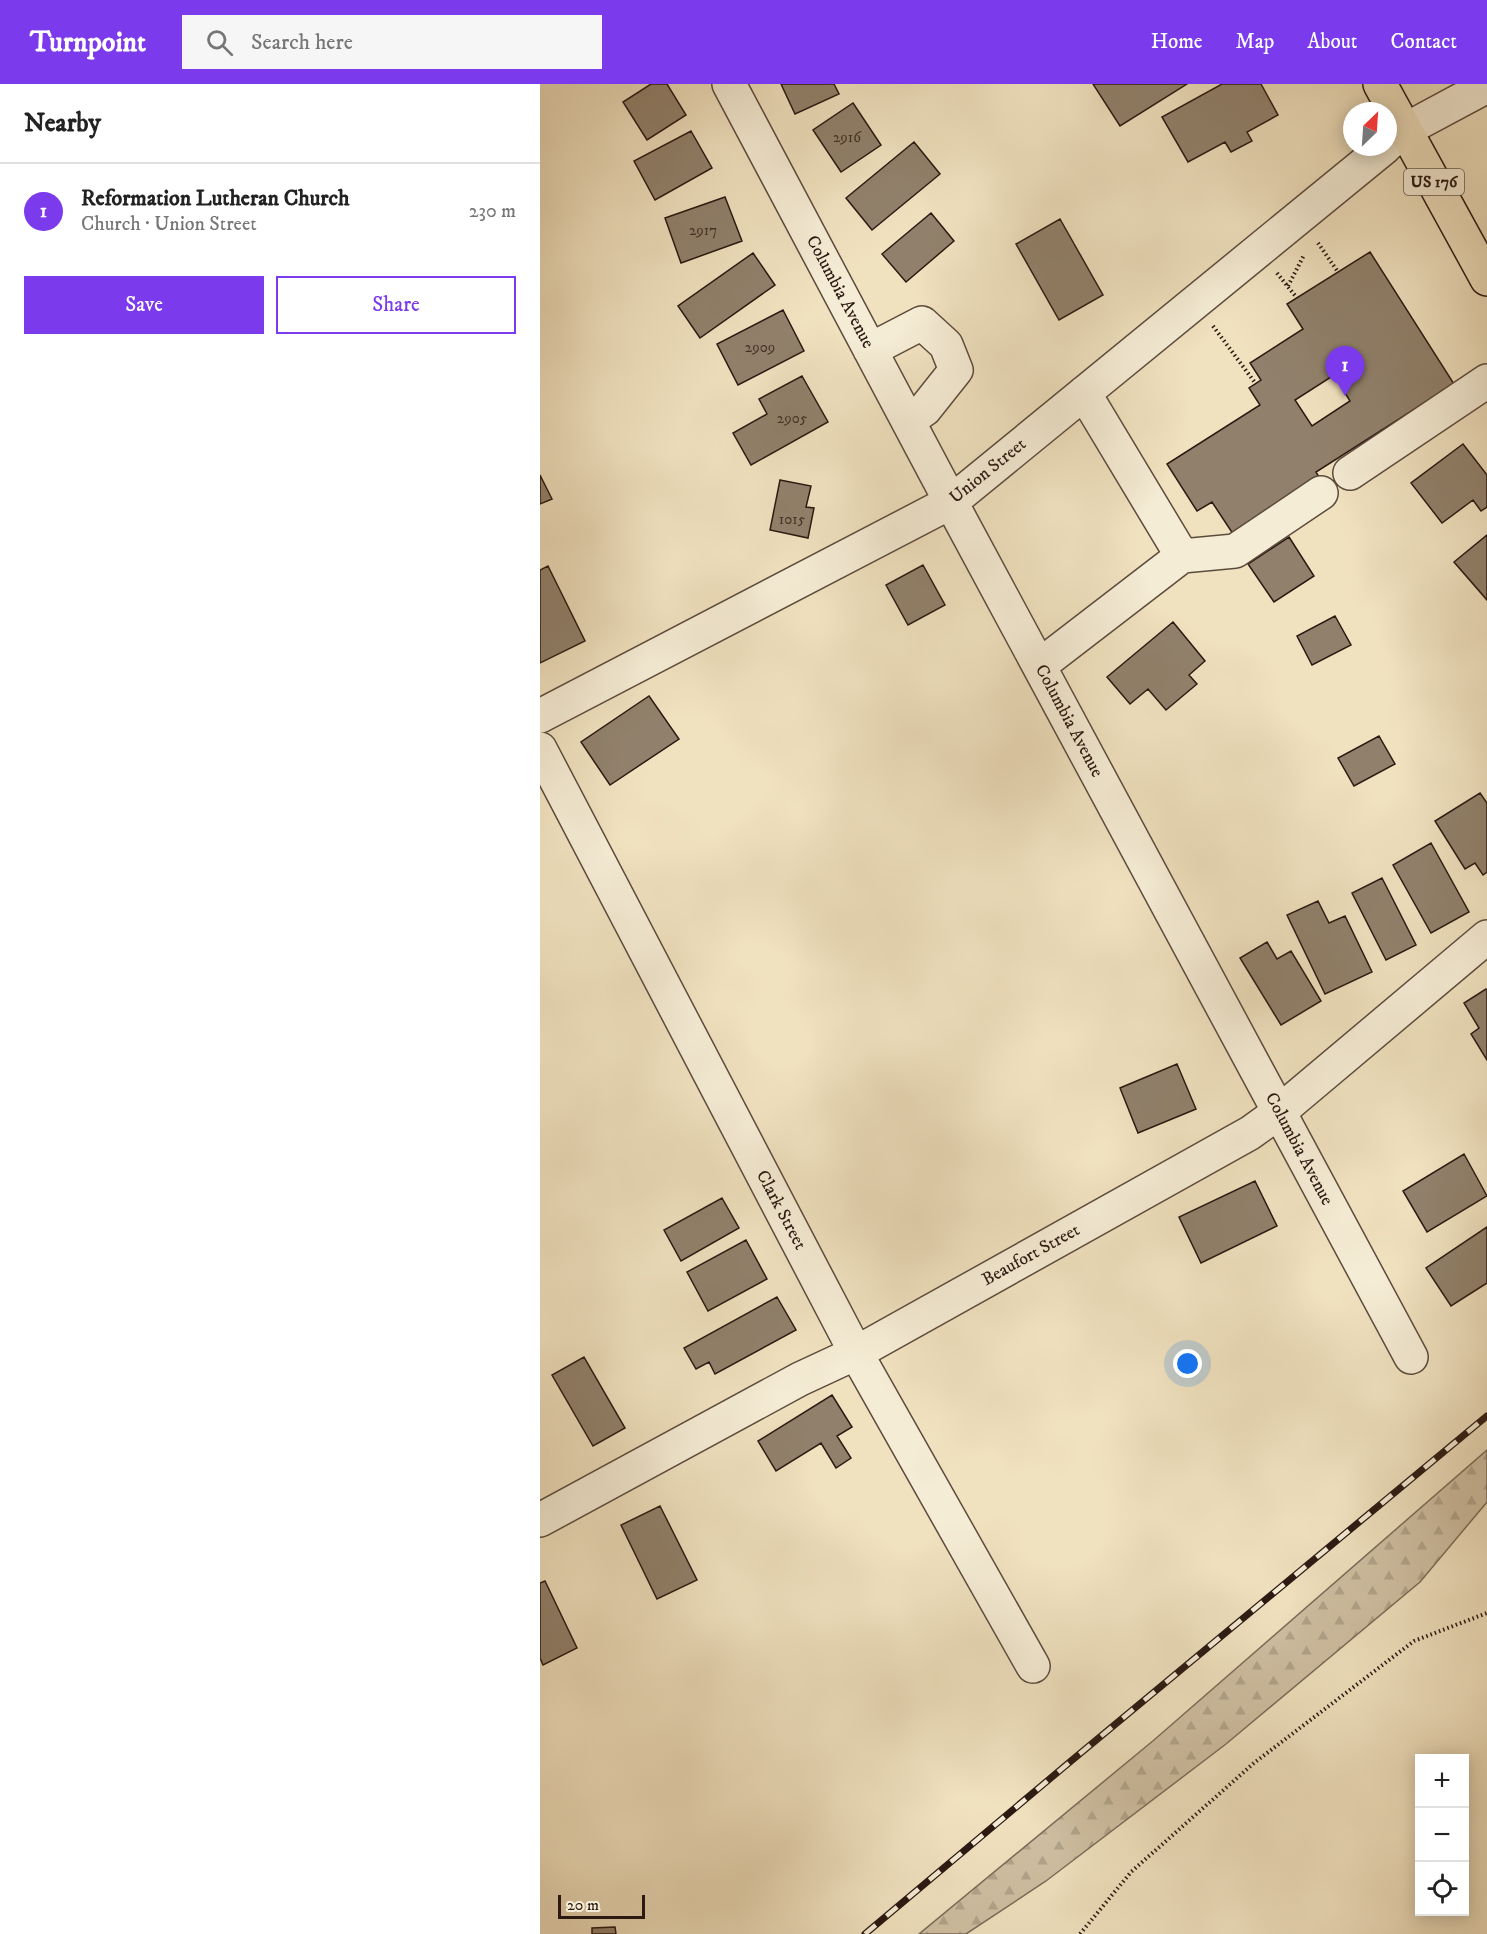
<!DOCTYPE html>
<html lang="en">
<head>
<meta charset="utf-8">
<style>
	:root { --surface:#fff; --page:#f6f6f6; --text:#222; --muted:#767676; --line:#e0e0e0; --accent:#7c3aed }
	body { margin:0; font-family:"IM FELL DW Pica",serif; background:var(--page); color:var(--text) }
	.controls { position:absolute; right:18px; bottom:18px; display:grid; overflow:hidden; border-radius:0px; box-shadow:0 3px 15px #0003 }
	.controls button { width:54px; height:54px; display:grid; place-items:center; padding:0; border:0; border-bottom:2px solid var(--line); background:var(--surface); color:var(--text); font:30px sans-serif }
	.compass { position:absolute; left:803px; top:18px; width:54px; height:54px; border-radius:50%; background:var(--surface); box-shadow:0 3px 15px #0003; rotate:25deg }
	.scale { position:absolute; left:18px; bottom:15px; width:87px; box-sizing:border-box; padding-left:6px; border:3px solid #2b1912; border-top:0; font-size:16px; line-height:21px; white-space:nowrap; color:#2b1912; -webkit-text-stroke:4px #f5ecd5; paint-order:stroke }
	.you { position:absolute; left:648px; top:1280px; width:21px; height:21px; margin:-15px; border:4px solid #fff; border-radius:50%; background:#1a73e8; box-shadow:0 0 0 9px #1a73e833 }
	.badge { display:grid; place-items:center; width:39px; height:39px; border-radius:50%; background:var(--accent); color:#fff; font-size:20px; font-weight:700 }
	.pin { position:absolute; translate:-50% -50px; filter:drop-shadow(0 2px 3px #0008) }
	.pin::after { content:''; position:absolute; top:32px; width:21px; height:18px; background:inherit; clip-path:polygon(0 0,100% 0,50% 100%) }
	.list { margin:0; padding:0; list-style:none }
	h2 { display:flex; justify-content:space-between; align-items:center; height:78px; margin:0; padding:0 24px; font-size:26px }
	h2 small { font-size:20px; font-weight:400; color:var(--muted) }
	.list li { display:grid; grid-template-columns:39px 1fr auto; gap:18px; align-items:center; box-sizing:border-box; height:96px; padding:0 24px; border-top:2px solid var(--line) }
	.list b { display:block; font-size:22px; white-space:nowrap }
	.list p { margin:0; font-size:20px; white-space:nowrap; color:var(--muted) }
	.list em { font-size:20px; font-style:normal; color:var(--muted) }
	.actions { display:flex; gap:12px; padding:18px 24px }
	.actions a { flex:1; padding:14px 0; border:2px solid var(--accent); border-radius:0px; text-align:center; font-size:21px; color:var(--accent) }
	.actions .main { background:var(--accent); color:#fff }
	.icon { flex:none; width:33px; height:33px; fill:none; stroke:currentColor; stroke-width:2; stroke-linecap:round; stroke-linejoin:round }
	.map { position:relative; flex:none; width:947px; height:1850px; overflow:hidden }
	header { display:flex; align-items:center; gap:36px; box-sizing:border-box; height:84px; padding:0 30px; background:var(--accent); color:#fff }
	header strong { font-size:28px }
	nav { display:flex; gap:33px; margin-inline-start:auto; font-size:21px }
	.search { width:420px; height:54px; background:var(--page); display:flex; align-items:center; gap:15px; box-sizing:border-box; padding:0 21px; border-radius:0px; color:var(--muted); font-size:22px }
	main { display:flex }
	aside { flex:1; background:var(--surface) }
	.map>svg:first-child { display:block }
	.forest { fill:url(#forest-firs); stroke:#7d6c5a; stroke-width:1.5 }
	.building { fill:#91816c; stroke:#2b1912; stroke-width:1.5; fill-rule:evenodd }
	.lines { fill:none; stroke-linecap:round; stroke-linejoin:round }
	.minor-casing { stroke:#5c4b3d; stroke-width:36 }
	.major-casing { stroke:#2b1912; stroke-width:36 }
	.path { stroke:#2b1912; stroke-width:4; stroke-dasharray:1.5 3; stroke-linecap:butt }
	.minor { stroke:#f5ecd5; stroke-width:33 }
	.major { stroke:#f0e1bf; stroke-width:33 }
	.rail-casing { stroke:#2b1912; stroke-width:7 }
	.rail { stroke:#f5ecd5; stroke-width:4.5; stroke-dasharray:14; stroke-linecap:butt }
	.labels { text-anchor:middle; dominant-baseline:central; stroke-width:4.5; stroke-linejoin:round; paint-order:stroke }
	.number-label { font-size:15px; fill:#443328 }
	.shield { fill:#f5ecd5; stroke:#68584c; stroke-width:1.5 }
	.shield-label { font-size:16px; font-weight:bold; fill:#2b1912 }
	.street-label { font-size:18px; fill:#2b1912; stroke:#f5ecd5 }
</style>
</head>
<body>
<header>
<strong>Turnpoint</strong>
<div class="search"><svg class="icon" aria-label="search" viewBox="0 0 24 24"><circle cx="10" cy="10" r="6"/><path d="M15 15l6 6"/></svg>Search here</div>
<nav><a>Home</a><a>Map</a><a>About</a><a>Contact</a></nav>
</header>
<main>
<aside>
<h2>Nearby<small></small></h2>
<ul class="list">
<li><span class="badge">1</span><div><b>Reformation Lutheran Church</b><p>Church · Union Street</p></div><em>230 m</em></li>
</ul>
<div class="actions"><a class="main">Save</a><a>Share</a></div>
</aside>
<div class="map">
<svg width="947" height="1850" viewBox="0 0 947 1850">
	<defs>
		<pattern id="forest-firs" width="22" height="20" patternUnits="userSpaceOnUse" patternTransform="scale(1.5)"><rect width="22" height="20" fill="#cfbfa2"/><path d="M5 1l3.5 6h-7zM16 11l3.5 6h-7z" fill="#b2a48a"/></pattern>
	</defs>
	<rect width="100%" height="100%" fill="#f0e1bf"/>
	<filter id="stains"><feTurbulence type="fractalNoise" baseFrequency=".00333" numOctaves="4"/><feColorMatrix values="0 0 0 0 .2 0 0 0 0 .09 0 0 0 0 .02 0 0 0 .5 -.17"/></filter>
	<radialGradient id="worn" r=".72"><stop offset=".6" stop-color="#630" stop-opacity="0"/><stop offset="1" stop-color="#630" stop-opacity=".3"/></radialGradient>
	<path class="forest" d="M947,1366V1418L880,1498L686,1660L506,1797L426,1850H379L614,1656Z"/>
	<path class="building" d="M111,0H127L146,31L107,56L83,18Z
		M241,0H294L299,10L255,30Z
		M553,0H647L580,42Z
		M682,0H721L738,31L707,48L712,57L691,68L685,58L648,78L622,33Z
		M313,19L341,61L301,88L273,46Z
		M151,47L172,84L115,116L94,77Z
		M374,58L400,90L332,146L306,114Z
		M185,113L202,157L141,179L125,134Z
		M391,129L414,157L366,198L342,170Z
		M520,135L563,211L519,236L476,160Z
		M830,168L914,300L776,388L782,398L695,453L672,418L657,427L627,380L720,321L709,304L721,296L710,279L763,245L747,220ZM794,291L810,317L772,342L755,316Z
		M213,169L235,201L160,254L138,222Z
		M243,226L264,267L198,301L177,260Z
		M262,292L288,338L211,381L193,349L227,330L219,315Z
		M923,360L947,391V423L941,427L933,416L902,439L871,399Z
		M0,391L12,415L0,420Z
		M240,396L271,402L266,423L274,424L268,454L230,446Z
		M947,451V516L914,478Z
		M749,453L774,492L734,518L708,480Z
		M383,481L405,521L368,541L346,501Z
		M8,482L45,557L0,579V486Z
		M795,532L811,561L772,581L757,552Z
		M633,538L665,577L649,591L657,600L626,626L608,605L590,620L567,593Z
		M109,612L139,655L70,701L41,658Z
		M839,652L855,680L814,702L798,674Z
		M940,709L947,719V788L943,791L935,779L925,785L895,737Z
		M891,759L929,828L891,849L853,781Z
		M842,794L876,861L846,876L812,809Z
		M778,817L789,839L805,832L832,888L785,910L747,831Z
		M727,858L737,875L751,867L781,917L741,941L700,874Z
		M946,905L947,906V976L931,950L939,944L924,919Z
		M637,980L656,1025L598,1049L580,1004Z
		M924,1070L947,1112L887,1148L863,1107Z
		M715,1097L737,1142L661,1179L639,1133Z
		M182,1114L199,1144L141,1177L124,1146Z
		M947,1143V1199L911,1222L886,1184Z
		M206,1156L227,1195L168,1227L147,1188Z
		M237,1213L256,1246L175,1290L169,1278L156,1285L144,1264Z
		M44,1273L85,1344L53,1362L12,1291Z
		M292,1311L312,1343L297,1352L311,1374L296,1384L281,1359L236,1387L218,1357Z
		M120,1422L157,1496L117,1515L81,1441Z
		M5,1497L37,1564L3,1581L0,1574V1499Z
		M75,1843L76,1850H52V1844Z"/>
	<g class="lines">
		<defs>
			<path id="minor" d="M189,0L421,437L871,1273
				M848,60L865,46L947,2
				M330,266L382,239L406,261L416,286L385,325L368,337
				M810,389L947,297
				M642,472L695,467L781,409
				M499,582L642,472L544,309
				M0,632L411,418L845,63
				M0,665L316,1269L493,1582
				M0,1436L260,1295L316,1269L710,1049L739,1028L947,853"/>
			<path id="major" d="M840,0L947,195"/>
		</defs>
		<use href="#minor" class="minor-casing"/>
		<use href="#major" class="major-casing"/>
		<path class="path" d="M778,159L798,188
			M737,189L757,214
			M748,202L764,171
			M673,242L716,300
			M540,1850L591,1788L714,1679L874,1557L947,1529"/>
		<use href="#minor" class="minor"/>
		<use href="#major" class="major"/>
		<defs>
			<path id="rail" d="M325,1850L531,1677L947,1332"/>
		</defs>
		<use href="#rail" class="rail-casing"/>
		<use href="#rail" class="rail"/>
	</g>
	<g class="labels">
		<g class="number-label">
			<text x="307" y="53">2916</text>
			<text x="163" y="146">2917</text>
			<text x="220" y="263">2909</text>
			<text x="252" y="334">2905</text>
			<text x="252" y="435">1015</text>
		</g>
		<rect class="shield" x="864" y="85" width="60" height="26" rx="4.5"/>
		<g class="shield-label">
			<text x="894" y="98">US 176</text>
		</g>
		<g class="street-label">
			<text transform="translate(300 208) rotate(62)">Columbia Avenue</text>
			<text transform="translate(448 387) rotate(-39)">Union Street</text>
			<text transform="translate(529 637) rotate(62)">Columbia Avenue</text>
			<text transform="translate(759 1065) rotate(62)">Columbia Avenue</text>
			<text transform="translate(241 1126) rotate(62)">Clark Street</text>
			<text transform="translate(491 1171) rotate(-29)">Beaufort Street</text>
		</g>
	</g>
	<rect width="100%" height="100%" filter="url(#stains)"/>
	<rect width="100%" height="100%" fill="url(#worn)"/>
</svg>
<div class="controls">
<button>+</button>
<button>−</button>
<button><svg class="icon" aria-label="locate" viewBox="0 0 24 24"><circle cx="12" cy="12" r="6"/><path d="M12 2v4M12 18v4M2 12h4M18 12h4"/></svg></button>
</div>
<svg class="compass" viewBox="-18 -18 36 36"><path d="M0-13l5 13h-10z" fill="#e53935"/><path d="M0 13l5-13h-10z" fill="#767676"/></svg>
<div class="scale">20 m</div>
<div class="you"></div>
<div class="pin badge" style="left:805px;top:312px">1</div>
</div>
</main>
</body>
</html>
